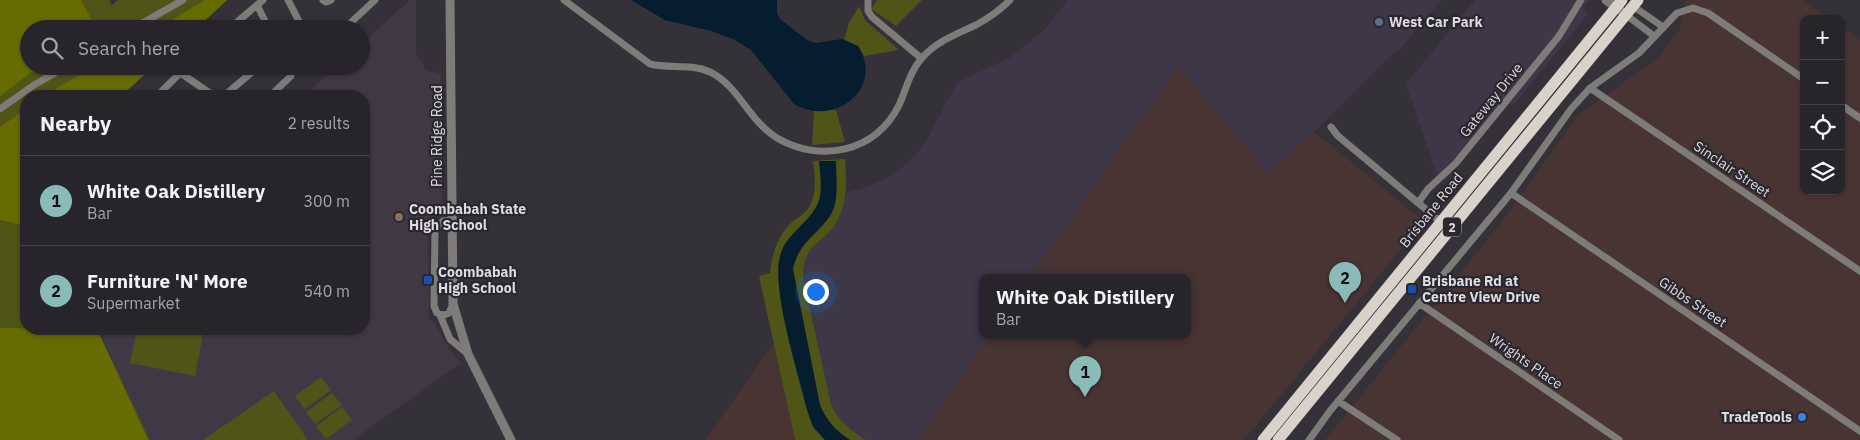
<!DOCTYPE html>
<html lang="en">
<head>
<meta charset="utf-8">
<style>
	:root { --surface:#27252b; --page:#2f2d33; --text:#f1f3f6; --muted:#a4a5a9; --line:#434247; --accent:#8bbbb9 }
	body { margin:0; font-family:"IBM Plex Sans",sans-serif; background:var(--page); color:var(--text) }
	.controls { position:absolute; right:15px; top:15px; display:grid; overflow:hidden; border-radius:10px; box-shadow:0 1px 4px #0004 }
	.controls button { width:45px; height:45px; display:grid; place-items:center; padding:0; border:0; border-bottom:1px solid var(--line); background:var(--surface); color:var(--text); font:25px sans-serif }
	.you { position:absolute; left:815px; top:291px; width:18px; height:18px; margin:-12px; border:4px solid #fff; border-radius:50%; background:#1a73e8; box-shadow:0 0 0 8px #1a73e833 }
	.badge { display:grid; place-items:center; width:32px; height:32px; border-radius:50%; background:var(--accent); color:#111; font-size:16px; font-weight:700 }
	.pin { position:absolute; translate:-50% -41px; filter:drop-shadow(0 1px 2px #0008) }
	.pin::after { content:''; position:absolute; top:26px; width:18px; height:15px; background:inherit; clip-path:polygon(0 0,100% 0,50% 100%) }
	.popup { position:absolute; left:979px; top:274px; width:212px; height:65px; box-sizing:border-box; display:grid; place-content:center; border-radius:10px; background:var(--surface); filter:drop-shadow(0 1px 4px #0005); font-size:16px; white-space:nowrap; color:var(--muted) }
	.popup b { font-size:19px; color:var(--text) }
	.popup::after { content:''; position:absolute; left:50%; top:100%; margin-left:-10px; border:10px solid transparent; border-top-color:var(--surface) }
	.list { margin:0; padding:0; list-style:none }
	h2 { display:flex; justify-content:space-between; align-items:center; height:65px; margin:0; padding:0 20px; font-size:21px }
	h2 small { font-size:16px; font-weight:400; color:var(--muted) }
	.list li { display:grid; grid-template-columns:32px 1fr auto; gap:15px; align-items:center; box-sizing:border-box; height:90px; padding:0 20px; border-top:1px solid var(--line) }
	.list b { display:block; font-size:19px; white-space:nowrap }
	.list p { margin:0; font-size:16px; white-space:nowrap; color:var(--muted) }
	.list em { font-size:16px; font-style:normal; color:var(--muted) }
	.icon { flex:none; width:28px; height:28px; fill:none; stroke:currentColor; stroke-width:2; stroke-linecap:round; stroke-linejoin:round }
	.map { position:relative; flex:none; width:1860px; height:440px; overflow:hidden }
	.search { position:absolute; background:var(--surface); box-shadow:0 1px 4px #0004; left:20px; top:20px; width:350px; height:55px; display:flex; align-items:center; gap:12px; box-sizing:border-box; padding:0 18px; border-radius:28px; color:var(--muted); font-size:19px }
	.panel { position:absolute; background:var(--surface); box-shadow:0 1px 4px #0004; left:20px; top:90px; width:350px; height:245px; border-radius:20px }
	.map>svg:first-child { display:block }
	.commercial { fill:#3d3748 }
	.industrial { fill:#493434 }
	.built { fill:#3f3946 }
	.green { fill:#4f5417 }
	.forest { fill:#666c00 }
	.water { fill:#061c2f }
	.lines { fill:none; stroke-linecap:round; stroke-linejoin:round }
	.minor { stroke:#7e7c78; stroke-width:7 }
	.tertiary { stroke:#7e7c78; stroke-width:9 }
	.trunk { stroke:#d8d2ca; stroke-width:11 }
	.service-dot { fill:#5c6f8a; stroke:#2a272f; stroke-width:2 }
	.education-dot { fill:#8d6e63; stroke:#2a272f; stroke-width:2 }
	.transit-dot { fill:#1a4fb4; stroke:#2a272f; stroke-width:2 }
	.shop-dot { fill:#3f7fe0; stroke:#2a272f; stroke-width:2 }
	.labels { text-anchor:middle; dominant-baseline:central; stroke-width:4.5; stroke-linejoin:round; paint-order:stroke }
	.shield { fill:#2a272f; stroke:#a8a6ac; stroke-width:1 }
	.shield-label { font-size:12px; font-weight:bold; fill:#dedce1 }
	.poi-label { font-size:14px; font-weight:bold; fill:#dedce1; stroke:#2a272f; text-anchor:start }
	.street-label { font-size:14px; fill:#dedce1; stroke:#2a272f }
</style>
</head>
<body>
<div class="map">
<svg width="1860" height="440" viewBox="0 0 1860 440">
	<rect width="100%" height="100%" fill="#343139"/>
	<path class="commercial" d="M1068,0H1441L1402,47L1382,64L1314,132L1267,172L1178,66L1029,278H982V336H989L916,440H865L844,425L836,416L830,404L803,278V262L810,248L830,232L839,218L846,193L872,185L894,174L912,159L925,143L953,90L960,81L1011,57L1044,30Z
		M1475,0H1590L1583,8L1589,13L1513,106L1509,104L1445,181L1436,173L1406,84Z"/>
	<path class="industrial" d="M1685,0H1802L1829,19H1804V191H1841V27L1860,40V440H1325L1505,218L1577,116L1658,58L1680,29Z
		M1178,66L1267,172L1314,132L1424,221L1244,440H916L989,336H1188V278H1029Z
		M774,342L795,440H706Z"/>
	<path class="built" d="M410,0H416V54L426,70L441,74L442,212L428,222L429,318L434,322L449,349L461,363L353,440H149L98,329H364V96H304L337,66H361V44Z"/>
	<path class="green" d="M0,0H109L112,5L118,0H227L196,29H29V66H154L121,96H26V329H97L150,440H0Z
		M877,0H922L896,26L871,9Z
		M859,6L865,20L899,50L864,56L858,46L844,40L849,23Z
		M836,110L845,142L812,145L814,111Z
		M845,159C846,179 848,198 839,217C826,247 804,237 803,278L831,404C838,421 850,429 865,440H795L759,276L770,273C772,256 776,240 788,226C793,220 801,217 806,211C818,197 815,178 813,161Z
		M137,329H204L195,376L130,363Z
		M321,377L331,390L305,409L295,396Z
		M274,391L308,440H203Z
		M332,393L342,405L315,424L306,412Z
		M342,407L352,420L326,439L316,426Z"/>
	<path class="forest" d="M0,0H81L94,24L88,29H29V66H40L0,96Z
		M205,0H227L196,29H157Z
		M94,66H154L121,96H44Z
		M26,109V226L0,220V127Z
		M0,328L97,329L148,440H0Z"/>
	<path class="water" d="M631,0H777V13L780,19L807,40L816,43L842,39L858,46C885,88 835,128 794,104L751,50L733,39L711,31L665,20Z
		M819,161H836C836,174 838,191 835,204C828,231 800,236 793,269L820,405C827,421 835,430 850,440H825L813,427L807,410C798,373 771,288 780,256C786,233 809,224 818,203C823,191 820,174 819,161Z"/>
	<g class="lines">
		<path class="minor" d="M288,0L303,29
			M323,0L326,2L331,0
			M564,0L650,64C670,69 690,63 710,72C738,85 749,121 777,138C819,163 876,153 899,105C906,90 910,71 922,58C937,41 957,34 976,25C989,18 1000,10 1010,0
			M868,0V11L872,17L921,58
			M257,5L269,29
			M1633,6L1663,27
			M1626,15L1654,36
			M132,29L183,0
			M229,29L263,0
			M344,29L375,0
			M182,74L214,96
			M1590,88L1860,271
			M157,96L187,66
			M224,96L252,72L254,66
			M270,96L291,76L289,66
			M1841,105L1860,118
			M0,109L34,85L67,66
			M1331,127L1338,136L1441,222
			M1511,193L1860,431
			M1418,203L1428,189L1456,163L1559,36L1581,0
			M451,220L443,221L435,230L434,306L437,313L444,315L449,313L453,304
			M1419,303L1619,440
			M440,315L450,339L468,354
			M1338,401L1397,440
			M1309,440L1330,411L1511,193L1571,109L1590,88L1639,53L1677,13L1693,8L1708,13L1804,79"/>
		<path class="tertiary" d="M450,0L453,304L468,354L511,440
			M1606,0L1620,10"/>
		<path class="trunk" d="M1263,440L1622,0
			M1278,440L1638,0"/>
	</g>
	<circle class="service-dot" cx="1379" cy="22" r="5"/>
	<circle class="education-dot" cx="399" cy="217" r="5"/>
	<g class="transit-dot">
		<rect x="423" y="275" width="10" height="10" rx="2.5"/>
		<rect x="1407" y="284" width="10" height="10" rx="2.5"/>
	</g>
	<circle class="shop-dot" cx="1802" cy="417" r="5"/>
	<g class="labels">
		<rect class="shield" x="1443" y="217.5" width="18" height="19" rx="4"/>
		<g class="shield-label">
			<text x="1452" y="227">2</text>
		</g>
		<g class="poi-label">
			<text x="1389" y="22">West Car Park</text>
			<text x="409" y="209">Coombabah State<tspan x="409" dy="16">High School</tspan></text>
			<text x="438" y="272">Coombabah<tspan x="438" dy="16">High School</tspan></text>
			<text x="1422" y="281">Brisbane Rd at<tspan x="1422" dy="16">Centre View Drive</tspan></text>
			<text x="1792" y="417" text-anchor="end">TradeTools</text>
		</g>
		<g class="street-label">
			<text transform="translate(1491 100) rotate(-51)">Gateway Drive</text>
			<text transform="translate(437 136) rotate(-90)">Pine Ridge Road</text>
			<text transform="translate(1732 169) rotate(34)">Sinclair Street</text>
			<text transform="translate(1431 210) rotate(-51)">Brisbane Road</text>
			<text transform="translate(1693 302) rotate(34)">Gibbs Street</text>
			<text transform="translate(1526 361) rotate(35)">Wrights Place</text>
		</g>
	</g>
</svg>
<div class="controls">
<button>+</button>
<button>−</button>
<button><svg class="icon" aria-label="locate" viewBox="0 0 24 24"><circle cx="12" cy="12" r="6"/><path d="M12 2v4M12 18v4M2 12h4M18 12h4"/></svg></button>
<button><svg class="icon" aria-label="layers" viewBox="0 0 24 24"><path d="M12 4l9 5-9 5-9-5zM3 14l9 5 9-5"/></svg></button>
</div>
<div class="you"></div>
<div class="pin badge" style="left:1085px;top:397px">1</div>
<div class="popup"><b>White Oak Distillery</b>Bar</div>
<div class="pin badge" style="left:1345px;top:303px">2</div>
<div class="search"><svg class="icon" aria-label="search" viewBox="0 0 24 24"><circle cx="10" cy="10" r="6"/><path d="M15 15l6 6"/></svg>Search here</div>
<section class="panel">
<h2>Nearby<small>2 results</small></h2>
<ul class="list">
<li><span class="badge">1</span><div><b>White Oak Distillery</b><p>Bar</p></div><em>300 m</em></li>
<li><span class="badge">2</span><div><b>Furniture 'N' More</b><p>Supermarket</p></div><em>540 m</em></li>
</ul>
</section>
</div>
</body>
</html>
